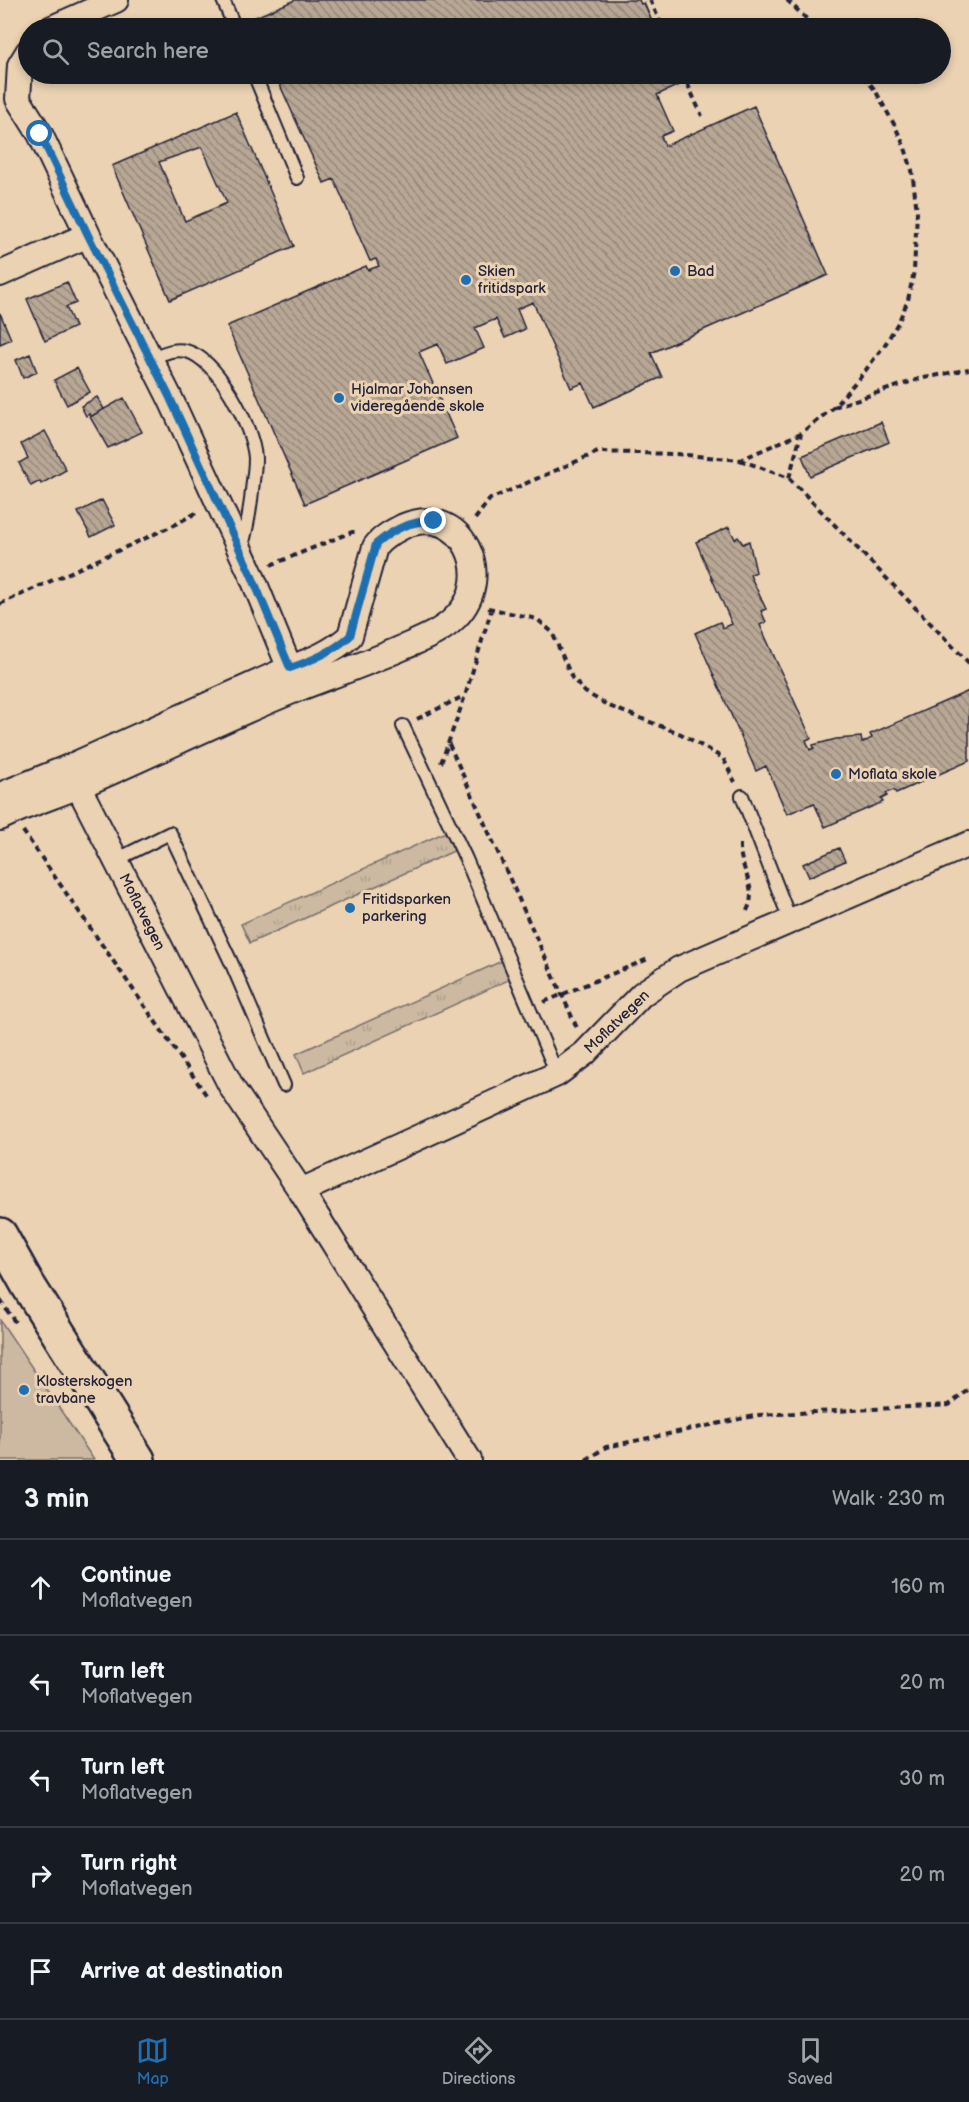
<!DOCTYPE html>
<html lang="en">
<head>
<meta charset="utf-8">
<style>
	:root { --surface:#171b24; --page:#242831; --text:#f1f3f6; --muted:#9ea1a6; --line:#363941; --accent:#1f6fb2 }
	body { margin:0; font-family:"Balsamiq Sans",sans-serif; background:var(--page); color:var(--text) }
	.stop { position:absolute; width:18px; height:18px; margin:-14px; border:4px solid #1f6fb2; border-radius:50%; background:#fff }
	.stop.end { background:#1f6fb2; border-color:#fff; box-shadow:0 2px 6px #0008 }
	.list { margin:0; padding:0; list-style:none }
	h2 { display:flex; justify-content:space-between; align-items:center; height:78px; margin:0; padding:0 24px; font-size:26px }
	h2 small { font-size:20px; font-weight:400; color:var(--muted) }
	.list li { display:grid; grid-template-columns:39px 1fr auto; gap:18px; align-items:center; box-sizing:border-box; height:96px; padding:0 24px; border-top:2px solid var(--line) }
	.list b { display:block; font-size:22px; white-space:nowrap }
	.list p { margin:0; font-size:20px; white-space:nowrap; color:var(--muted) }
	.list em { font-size:20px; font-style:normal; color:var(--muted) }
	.icon { flex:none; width:33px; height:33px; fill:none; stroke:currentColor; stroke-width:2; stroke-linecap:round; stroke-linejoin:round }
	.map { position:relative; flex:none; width:969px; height:1460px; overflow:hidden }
	.search { position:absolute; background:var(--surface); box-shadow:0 3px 9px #0003; left:18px; right:18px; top:18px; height:66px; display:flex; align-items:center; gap:15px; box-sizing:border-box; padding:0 21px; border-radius:33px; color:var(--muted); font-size:22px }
	.sheet { height:558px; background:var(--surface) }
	nav { display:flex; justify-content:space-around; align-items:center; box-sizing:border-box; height:84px; border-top:2px solid var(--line); background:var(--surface); font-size:16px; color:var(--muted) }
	nav a { display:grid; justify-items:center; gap:3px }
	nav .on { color:var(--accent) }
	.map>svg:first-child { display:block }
	.grass { fill:url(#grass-tufts); stroke:#786e6e; stroke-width:1.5 }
	.garden { fill:#cdb9a1; stroke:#786e6e; stroke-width:1.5 }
	.building { fill:url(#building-back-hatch); stroke:#22223b; stroke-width:1.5; fill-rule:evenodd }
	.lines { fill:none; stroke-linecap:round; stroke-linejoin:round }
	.service-casing { stroke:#22223b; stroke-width:16 }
	.minor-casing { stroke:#22223b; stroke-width:28 }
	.trunk-casing { stroke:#22223b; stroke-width:38 }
	.path { stroke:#22223b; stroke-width:4; stroke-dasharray:6 4.5; stroke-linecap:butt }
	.service { stroke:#ead2b2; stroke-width:12 }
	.minor { stroke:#ead2b2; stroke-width:24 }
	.trunk { stroke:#ead2b2; stroke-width:33 }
	.route { stroke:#1f6fb2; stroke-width:8 }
	.poi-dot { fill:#1f6fb2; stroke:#ead2b2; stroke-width:2 }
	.labels { text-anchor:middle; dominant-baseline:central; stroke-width:6; stroke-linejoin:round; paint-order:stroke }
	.poi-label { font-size:15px; fill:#22223b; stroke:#ead2b2; text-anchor:start }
	.street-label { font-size:15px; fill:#22223b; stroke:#ead2b2 }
</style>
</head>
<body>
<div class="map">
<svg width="969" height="1460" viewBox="0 0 969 1460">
	<defs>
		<pattern id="grass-tufts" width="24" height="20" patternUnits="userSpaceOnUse" patternTransform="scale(1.5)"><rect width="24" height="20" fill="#cdb9a1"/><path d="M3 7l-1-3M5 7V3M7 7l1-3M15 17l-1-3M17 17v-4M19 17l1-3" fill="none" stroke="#b09f8c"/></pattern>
		<pattern id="building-back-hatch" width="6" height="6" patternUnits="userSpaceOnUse" patternTransform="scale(1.5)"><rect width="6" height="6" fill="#b8a794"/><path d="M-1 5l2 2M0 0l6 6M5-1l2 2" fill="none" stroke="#95887a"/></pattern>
	</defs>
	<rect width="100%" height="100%" fill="#ead2b2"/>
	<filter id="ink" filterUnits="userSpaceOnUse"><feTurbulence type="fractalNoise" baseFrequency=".0167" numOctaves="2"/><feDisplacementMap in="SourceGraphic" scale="12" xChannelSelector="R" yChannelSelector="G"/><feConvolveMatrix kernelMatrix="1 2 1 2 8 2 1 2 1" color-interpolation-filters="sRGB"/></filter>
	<g filter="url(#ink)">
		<path class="grass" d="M450,830L458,849L250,943L241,924Z
			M504,960L513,978L304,1073L296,1054Z"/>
		<path class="garden" d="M0,1320L94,1460H0Z"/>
		<path class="building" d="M295,0H639L641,4L644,3L655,28H255L251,19Z
			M275,74H674L679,85L657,95L673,131L661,136L665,146L754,106L828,275L651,353L662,377L594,407L583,383L571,388L533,302L517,309L525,329L505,338L496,319L475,328L484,348L447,364L438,344L419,352L457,438L305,504L227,326L366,266L368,270L379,266L376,259L370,261L334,179L324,183Z
			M236,112L294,246L170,300L112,166ZM202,147L227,203L185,221L159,162Z
			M67,282L76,303L66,307L75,327L45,341L27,299Z
			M0,313L11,339L0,344Z
			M30,354L37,372L23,378L16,360Z
			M77,368L90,392L67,405L54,380Z
			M97,397L104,409L90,417L89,414L86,416L81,406Z
			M124,398L142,432L108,448L90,417Z
			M881,422L889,442L810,476L802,456Z
			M45,431L66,470L41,484L40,481L31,486L19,463L28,458L21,444Z
			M102,500L115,525L91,537L78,512Z
			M729,527L735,539L738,537L743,544L749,541L756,572L750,575L766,609L761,611L766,622L760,625L811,738L806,740L810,750L814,748L813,745L836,739L861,737L862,743L872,738L870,734L969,691V761L896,793L894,790L886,793L887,796L881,799L883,802L825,827L814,803L787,814L766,766L756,771L695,633L720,622L723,628L732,624L696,542Z
			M839,848L845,861L809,877L803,864Z"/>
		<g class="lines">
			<defs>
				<path id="service" d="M223,0L235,28
					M254,74L297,178
					M151,358C163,354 173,348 186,351C218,359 253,427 255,458C255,466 254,474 253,481C251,505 248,526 241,549
					M403,726L466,859L557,1074
					M742,796L790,920
					M116,860L170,833L231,962L284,1085"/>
				<path id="minor" d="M52,28L116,0
					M28,52L20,65L18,99L40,134L88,235L170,398L251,574L295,681
					M0,274L88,235
					M71,772L232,1088L301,1191L469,1460
					M0,795L69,767L290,668C313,660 332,652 350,636L375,547C382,537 394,531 404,526C463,502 496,577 456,617C442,632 420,640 402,648C368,663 334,675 300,688C230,716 162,750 93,780C62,794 30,803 0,818
					M301,1191L557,1074L585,1053L642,994L679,969L969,844"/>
				<path id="trunk" d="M0,1235L28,1285L138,1460"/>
			</defs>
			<use href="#service" class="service-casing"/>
			<use href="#minor" class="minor-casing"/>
			<use href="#trunk" class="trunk-casing"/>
			<path class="path" d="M650,0L663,28
				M787,0L816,28
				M683,74L702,116
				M834,407L919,379L969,369
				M740,460L789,478L969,663
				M789,478L801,434
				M475,519L490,499L598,452L676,454L740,460L801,433L833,408L865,371L886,343L899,321L908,300L914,271L917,212L912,170L905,148L895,126L875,90L862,74
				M271,565L352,532H358
				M0,604L168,528L198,512
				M488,608L537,619L552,632L572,678L585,692L609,706L681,734L723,758L735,782
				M417,719L464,696
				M449,744L577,1028
				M441,763L465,696L491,611
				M23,831L207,1096
				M740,844C739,871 761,889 745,914
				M544,1002L648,959
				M0,1300L15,1322
				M586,1460L606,1447L759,1415L949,1405L969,1389"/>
			<use href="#service" class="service"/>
			<use href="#minor" class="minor"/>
			<use href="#trunk" class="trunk"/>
		</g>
	</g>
	<g class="lines" filter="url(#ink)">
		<path class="route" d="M40,134L88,235L170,398L251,574L290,668C313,660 332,652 350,636L376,544C392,530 412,520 434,521"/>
	</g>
	<g class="poi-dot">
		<circle cx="675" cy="271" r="6"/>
		<circle cx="466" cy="280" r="6"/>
		<circle cx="339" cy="398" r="6"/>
		<circle cx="836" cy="774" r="6"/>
		<circle cx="350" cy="908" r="6"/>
		<circle cx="24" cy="1390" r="6"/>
	</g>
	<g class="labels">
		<g class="poi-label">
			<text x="478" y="271">Skien<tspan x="478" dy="17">fritidspark</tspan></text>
			<text x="687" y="271">Bad</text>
			<text x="351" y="389">Hjalmar Johansen<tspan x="351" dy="17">videregående skole</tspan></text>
			<text x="848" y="774">Moflata skole</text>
			<text x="362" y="899">Fritidsparken<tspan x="362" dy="17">parkering</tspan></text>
			<text x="36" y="1381">Klosterskogen<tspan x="36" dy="17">travbane</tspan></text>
		</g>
		<g class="street-label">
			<text transform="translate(142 912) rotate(63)">Moflatvegen</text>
			<text transform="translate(617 1022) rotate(-44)">Moflatvegen</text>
		</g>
	</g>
</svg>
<div class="stop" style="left:40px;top:134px"></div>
<div class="stop end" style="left:434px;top:521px"></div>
<div class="search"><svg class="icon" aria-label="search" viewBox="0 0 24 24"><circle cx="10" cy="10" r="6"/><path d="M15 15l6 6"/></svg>Search here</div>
</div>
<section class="sheet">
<h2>3 min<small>Walk · 230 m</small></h2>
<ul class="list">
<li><svg class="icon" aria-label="ahead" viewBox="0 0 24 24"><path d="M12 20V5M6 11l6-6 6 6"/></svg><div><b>Continue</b><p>Moflatvegen</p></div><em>160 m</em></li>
<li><svg class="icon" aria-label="left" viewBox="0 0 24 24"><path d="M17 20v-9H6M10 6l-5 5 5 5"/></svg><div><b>Turn left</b><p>Moflatvegen</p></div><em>20 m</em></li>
<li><svg class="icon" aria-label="left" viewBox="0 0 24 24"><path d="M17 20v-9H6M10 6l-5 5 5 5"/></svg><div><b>Turn left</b><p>Moflatvegen</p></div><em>30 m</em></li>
<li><svg class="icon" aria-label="right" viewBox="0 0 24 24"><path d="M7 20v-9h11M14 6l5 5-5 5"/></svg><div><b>Turn right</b><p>Moflatvegen</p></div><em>20 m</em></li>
<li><svg class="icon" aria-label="arrive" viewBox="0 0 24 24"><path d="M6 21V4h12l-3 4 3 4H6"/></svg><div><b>Arrive at destination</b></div></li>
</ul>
</section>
<nav>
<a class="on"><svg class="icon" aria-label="map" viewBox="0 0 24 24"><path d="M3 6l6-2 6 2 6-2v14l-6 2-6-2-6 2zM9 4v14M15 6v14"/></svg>Map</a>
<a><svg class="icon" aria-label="directions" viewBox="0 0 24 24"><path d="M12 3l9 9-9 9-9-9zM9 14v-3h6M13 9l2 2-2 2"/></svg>Directions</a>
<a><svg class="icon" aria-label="saved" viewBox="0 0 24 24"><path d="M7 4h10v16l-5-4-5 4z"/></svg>Saved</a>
</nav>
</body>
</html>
